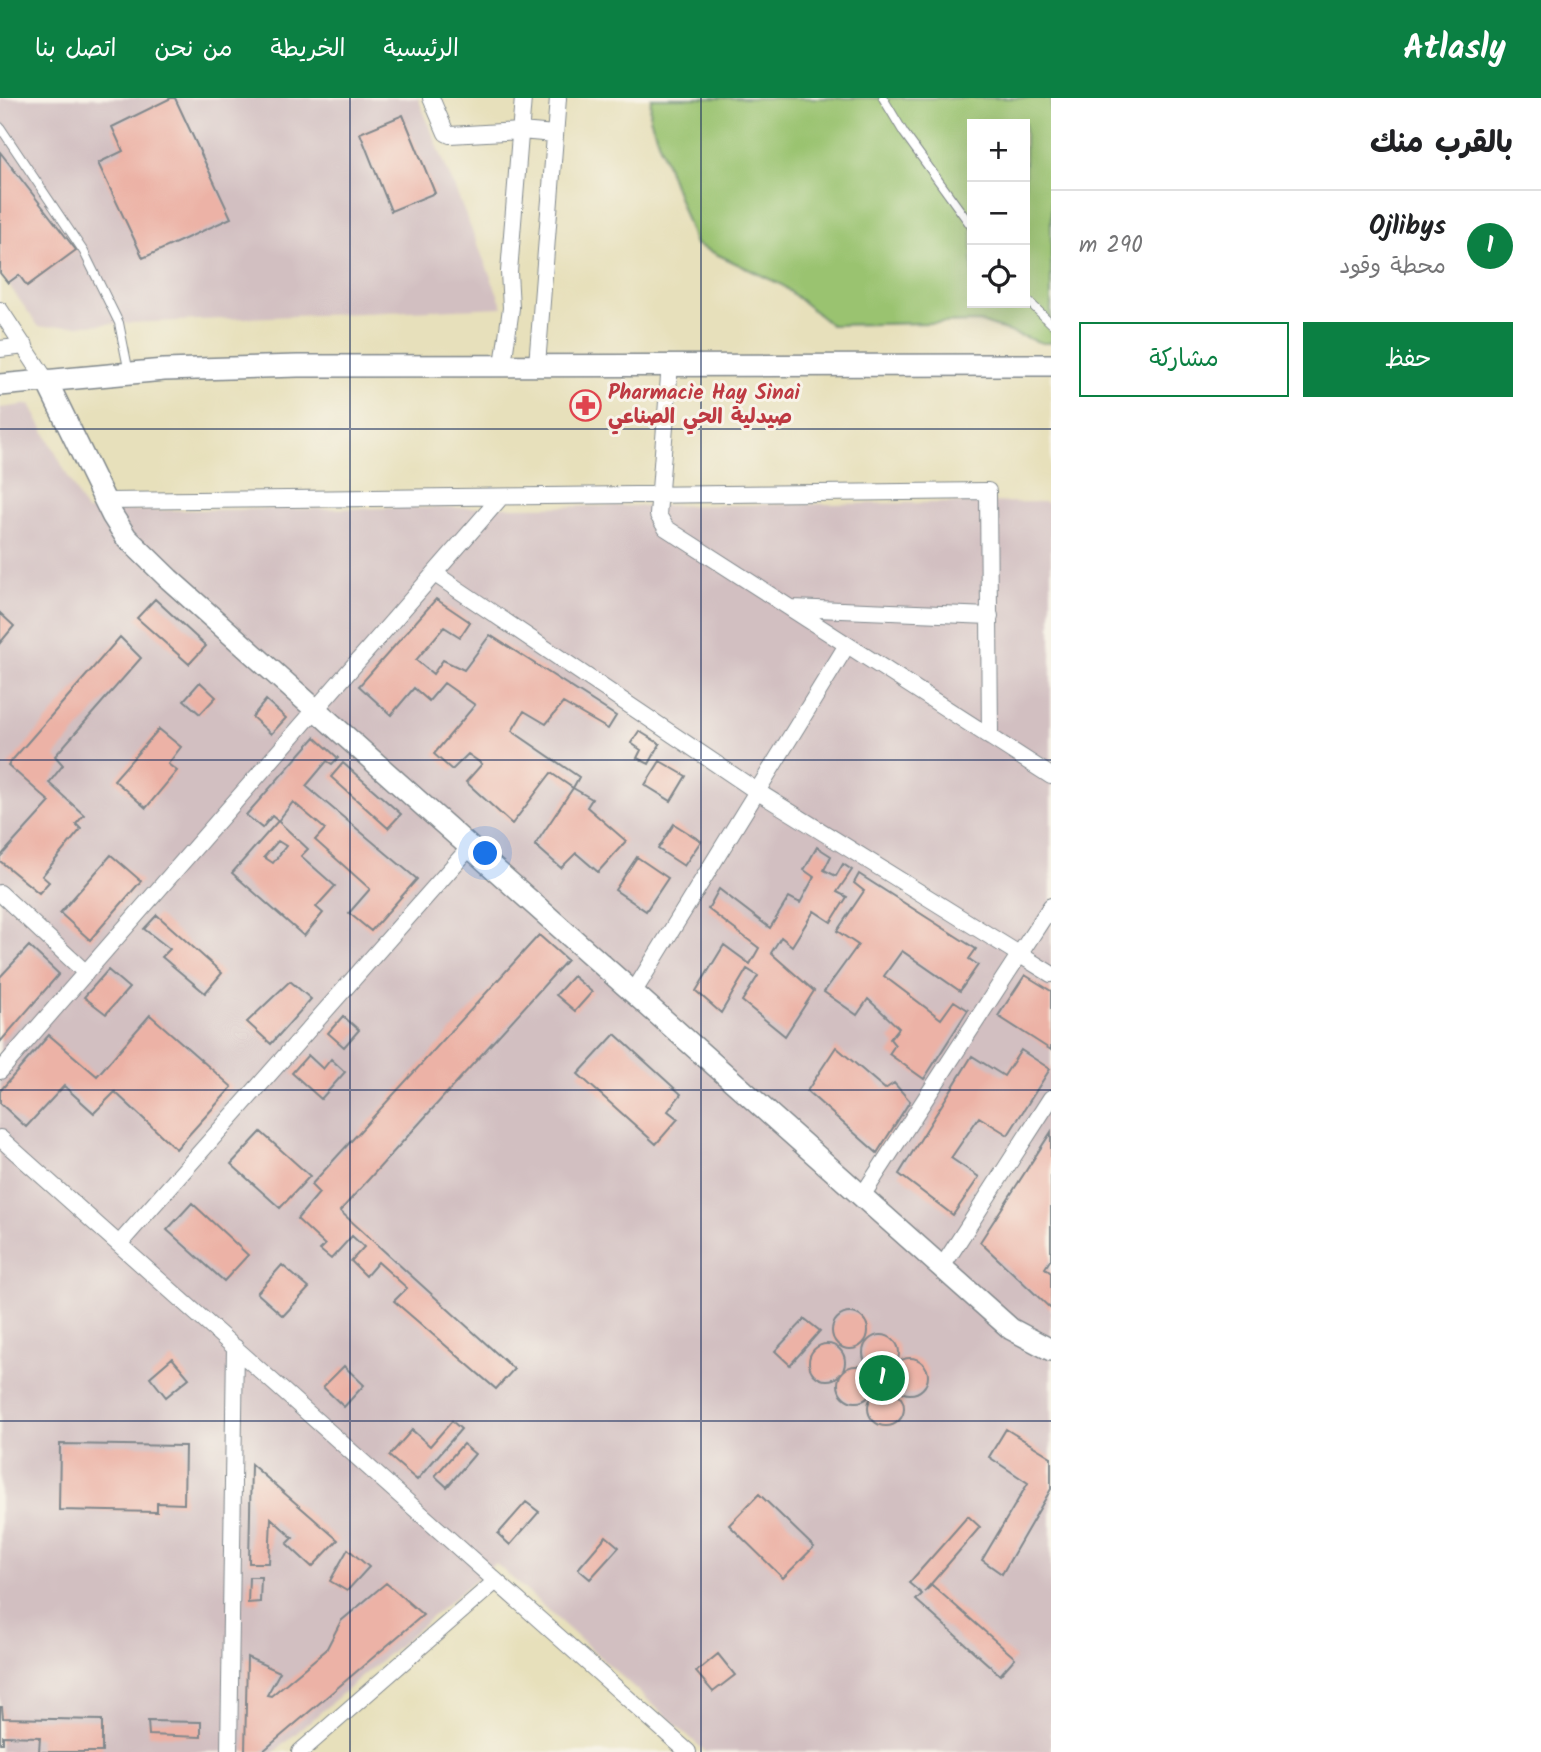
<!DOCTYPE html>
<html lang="ar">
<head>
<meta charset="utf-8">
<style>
	:root { --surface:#fff; --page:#f6f6f6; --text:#202124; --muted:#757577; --line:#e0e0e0; --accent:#0b8043 }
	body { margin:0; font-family:Kalam,"Playpen Sans Arabic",sans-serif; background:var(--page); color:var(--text); direction:rtl }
	.controls { position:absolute; right:21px; top:21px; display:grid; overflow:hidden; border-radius:0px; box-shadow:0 7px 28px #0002 }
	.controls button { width:63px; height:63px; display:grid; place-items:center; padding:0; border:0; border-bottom:2px solid var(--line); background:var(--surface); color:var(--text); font:35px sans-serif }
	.you { position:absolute; left:486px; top:756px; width:24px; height:24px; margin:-18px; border:5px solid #fff; border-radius:50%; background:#1a73e8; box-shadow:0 0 0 10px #1a73e833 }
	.badge { display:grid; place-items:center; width:46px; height:46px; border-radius:50%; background:var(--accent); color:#fff; font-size:23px; font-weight:700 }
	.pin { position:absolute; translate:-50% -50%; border:4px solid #fff; box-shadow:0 2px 7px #0006 }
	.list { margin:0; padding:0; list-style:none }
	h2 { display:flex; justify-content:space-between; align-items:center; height:91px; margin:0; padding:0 28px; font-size:30px }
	h2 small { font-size:23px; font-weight:400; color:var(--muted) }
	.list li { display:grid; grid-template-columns:46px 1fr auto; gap:21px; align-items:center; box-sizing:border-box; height:112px; padding:0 28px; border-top:2px solid var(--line) }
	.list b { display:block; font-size:26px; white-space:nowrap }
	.list p { margin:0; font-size:23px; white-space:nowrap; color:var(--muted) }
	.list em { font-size:23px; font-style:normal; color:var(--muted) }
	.actions { display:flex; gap:14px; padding:21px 28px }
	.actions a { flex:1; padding:16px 0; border:2px solid var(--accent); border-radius:0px; text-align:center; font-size:24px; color:var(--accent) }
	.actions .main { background:var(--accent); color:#fff }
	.icon { flex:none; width:38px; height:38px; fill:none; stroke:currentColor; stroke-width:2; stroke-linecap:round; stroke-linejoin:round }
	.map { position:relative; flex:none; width:1051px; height:1654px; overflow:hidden; direction:ltr }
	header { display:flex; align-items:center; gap:42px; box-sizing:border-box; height:98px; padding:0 35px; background:var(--accent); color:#fff }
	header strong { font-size:33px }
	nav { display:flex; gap:38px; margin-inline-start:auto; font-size:24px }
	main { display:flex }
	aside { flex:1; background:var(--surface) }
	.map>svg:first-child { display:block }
	.industrial { fill:#d2bfc1 }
	.green { fill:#9ac370; stroke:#5a7967; stroke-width:2; fill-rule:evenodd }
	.building { fill:#ecb2a6; fill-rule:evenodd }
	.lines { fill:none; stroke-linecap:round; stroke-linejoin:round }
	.service-casing { stroke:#81888c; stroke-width:10 }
	.minor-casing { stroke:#81888c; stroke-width:18 }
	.tertiary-casing { stroke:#81888c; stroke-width:24 }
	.service { stroke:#fff; stroke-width:8 }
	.minor { stroke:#fff; stroke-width:16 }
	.tertiary { stroke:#fff; stroke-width:21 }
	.grid { fill:none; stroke:#1b2f5e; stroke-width:2; stroke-opacity:0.55 }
	.labels { text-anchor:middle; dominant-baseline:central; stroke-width:6; stroke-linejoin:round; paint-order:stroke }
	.health-label { font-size:21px; font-weight:bold; fill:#be3a42; stroke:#f7f3e8; text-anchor:start }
</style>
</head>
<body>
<header>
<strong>Atlasly</strong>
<nav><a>الرئيسية</a><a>الخريطة</a><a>من نحن</a><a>اتصل بنا</a></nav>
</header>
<main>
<aside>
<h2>بالقرب منك<small></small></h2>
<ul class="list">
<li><span class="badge">1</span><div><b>Ojlibys</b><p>محطة وقود</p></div><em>290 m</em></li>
</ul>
<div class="actions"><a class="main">حفظ</a><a>مشاركة</a></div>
</aside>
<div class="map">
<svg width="1051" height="1654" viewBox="0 0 1051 1654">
	<rect width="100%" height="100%" fill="#f7f3e8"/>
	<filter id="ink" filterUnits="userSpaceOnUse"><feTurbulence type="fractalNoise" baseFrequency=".0143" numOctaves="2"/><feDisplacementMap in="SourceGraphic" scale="14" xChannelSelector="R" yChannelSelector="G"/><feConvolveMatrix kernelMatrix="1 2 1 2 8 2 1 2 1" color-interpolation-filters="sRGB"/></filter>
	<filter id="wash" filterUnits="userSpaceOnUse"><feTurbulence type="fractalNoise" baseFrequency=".00686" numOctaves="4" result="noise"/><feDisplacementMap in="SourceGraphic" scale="28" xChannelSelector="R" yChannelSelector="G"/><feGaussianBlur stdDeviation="1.57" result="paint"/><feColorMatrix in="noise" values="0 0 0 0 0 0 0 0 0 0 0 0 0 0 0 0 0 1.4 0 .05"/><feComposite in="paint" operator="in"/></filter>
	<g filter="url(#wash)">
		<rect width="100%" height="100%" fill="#e7e0bb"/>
		<path class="industrial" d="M0,0H418L503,209L39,229L0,175Z
			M30,306L86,413L1044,404L1051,407V1654H706L495,1465L274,1654H0V310Z"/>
		<path class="green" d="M651,0H1051V245H1042L981,224L831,227L782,187L695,146L650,20ZM972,26H1025V205H972Z"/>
		<g id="blocks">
			<path class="building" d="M171,0H175L231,120L143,160L98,65L123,53L112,29Z
				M403,17L435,95L391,113L360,35Z
				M0,54L76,152L27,188L19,177L8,185L0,175Z
				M155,501L206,548L189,566L137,520Z
				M436,501L470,524L460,539L444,529L416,562L433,576L443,562L464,572L490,537L616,618L608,631L563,605L546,626L524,613L512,633L579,679L573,690L551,675L512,726L466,684L482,666L468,656L452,672L434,656L475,607L444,585L429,603L414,590L391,617L359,588Z
				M0,515L14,528L0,545Z
				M120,539L141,560L55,658L63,667L49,685L84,717L76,726L81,731L42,778L49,784L39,795L0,763V759L50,704L8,667Z
				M200,584L216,599L200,616L184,602Z
				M266,602L286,620L271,636L252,619Z
				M159,631L181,649L168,666L177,673L146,710L114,682Z
				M639,633L660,646L649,666L637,660L641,652L631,645Z
				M315,639L338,660L332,666L327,663L306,688L417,781L371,833L349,815L370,791L315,742L325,731L293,704L278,723L272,718L262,730L246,717Z
				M660,663L686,678L671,703L645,687Z
				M343,665L401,716L388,730L331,679Z
				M573,690L592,701L587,709L626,743L598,774L576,755L561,770L535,747Z
				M278,723L308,751L301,758L335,788L316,809L323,815L304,838L232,775ZM278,743L286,748L273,765L264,759Z
				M674,726L701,743L684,768L658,751Z
				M817,749L831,758L824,772L836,778L843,766L852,772L837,794L847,799L831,824L814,813L792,848L781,839L771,855L814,893L785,938L742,903L758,878L747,871L721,915L696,893L724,847L750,866L759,850L708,811L719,791L770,830L789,799L800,805L814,779L804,772Z
				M111,757L141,783L90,842L60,815Z
				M637,759L668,780L646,813L615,792Z
				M859,776L976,851L969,861L978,867L960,893L902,853L884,878L941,921L954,903L968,912L924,981L889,956L895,947L890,941L899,930L868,901L857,917L824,894L858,847L837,833L864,793L854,785Z
				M157,817L222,875L205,895L162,859L170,851L144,831Z
				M539,837L567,862L340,1113L514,1271L496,1291L394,1203L407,1190L378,1164L366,1178L351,1163L364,1149L352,1138L331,1161L320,1152L325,1147L297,1121L319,1095L311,1087Z
				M29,848L59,876L0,944V879Z
				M108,872L129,890L106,916L84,899Z
				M1025,877L1051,893V952L998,918Z
				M573,878L592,894L575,913L556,897Z
				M290,883L311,901L271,946L247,924Z
				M150,917L232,989L176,1051L115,994L94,1015L64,988L26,1029L0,1005V993L49,937L97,978Z
				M343,918L359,932L344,949L328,935Z
				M615,936L681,996L668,1013L678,1021L656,1046L578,976Z
				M836,949L885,991L894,985L910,1003L877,1055L807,993Z
				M1021,952L1050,971L1008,1037L979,1019L951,1060L979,1079L953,1117L899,1076L972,958L1004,978Z
				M308,957L323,971L331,961L345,974L321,1001L292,975Z
				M261,1034L310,1078L280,1110L231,1066Z
				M1051,1034V1161L1045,1170L1051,1175V1211L980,1144Z
				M192,1105L248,1157L224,1183L167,1132Z
				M282,1167L309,1190L283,1218L257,1195Z
				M832 1233a18 18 0 1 1 36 0a18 18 0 1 1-36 0Z
				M805,1221L820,1233L790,1267L775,1253Z
				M863 1255a18 18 0 1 1 36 0a18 18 0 1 1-36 0Z
				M809 1264a18 18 0 1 1 36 0a18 18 0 1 1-36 0Z
				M172,1260L189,1280L166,1299L150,1279Z
				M892 1278a18 18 0 1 1 36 0a18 18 0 1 1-36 0Z
				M344,1268L364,1287L344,1309L323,1289Z
				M838 1286a18 18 0 1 1 36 0a18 18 0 1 1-36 0Z
				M868 1310a18 18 0 1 1 36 0a18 18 0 1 1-36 0Z
				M452,1323L461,1331L417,1382L389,1358L412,1332L430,1348Z
				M1006,1331L1051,1359V1391L1002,1476L982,1462L1028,1385L989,1359Z
				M60,1346L185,1348L184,1406L157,1405V1414L59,1412Z
				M463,1346L475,1356L447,1389L435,1378Z
				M251,1366L338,1442L312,1469L287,1446L293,1440L271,1420L269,1465H249Z
				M759,1396L814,1449L783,1480L729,1427Z
				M526,1404L539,1414L510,1447L498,1436Z
				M968,1418L980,1429L924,1494L932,1487L1015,1560L1000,1577L916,1502L922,1496L909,1485Z
				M606,1438L619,1449L590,1481L578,1471Z
				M348,1451L369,1469L347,1493L330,1483Z
				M249,1479H261L260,1504L248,1505Z
				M386,1485L423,1517L262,1654H245L247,1559L280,1574L267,1597L271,1598L326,1552L341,1523Z
				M718,1556L735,1577L713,1594L696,1574Z
				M0,1609H2L3,1620L102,1622V1654H39L40,1639L3,1638V1645H0Z
				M148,1623L201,1624V1639L149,1637Z"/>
		</g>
	</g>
	<g filter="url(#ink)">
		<use href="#blocks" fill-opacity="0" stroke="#81888c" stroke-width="2"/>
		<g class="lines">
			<defs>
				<path id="service" d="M883,0L904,35L972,129
					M0,29L84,154L119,225L129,275
					M1025,200L1051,225"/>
				<path id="minor" d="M431,0L446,35L450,37L520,33L555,36
					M0,212L46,282
					M0,251L25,248
					M670,266L658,417L666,430L1051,678
					M503,267L511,210L509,174L523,0
					M537,267L558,0
					M106,403L988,393L990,639
					M435,476L758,694L1051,876
					M792,510L990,518
					M0,795L86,875
					M633,895L847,547
					M0,973L501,399
					M0,1040L496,1483
					M862,1098L1051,808
					M119,1146L470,749
					M942,1169L1051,1000
					M229,1654L235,1249
					M300,1654L496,1483L688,1654"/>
				<path id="tertiary" d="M46,282L112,417L126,439L169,481L1011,1231L1051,1252
					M0,287L164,272L298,268L1051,267"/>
			</defs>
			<use href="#service" class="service-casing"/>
			<use href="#minor" class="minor-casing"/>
			<use href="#tertiary" class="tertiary-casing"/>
			<use href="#service" class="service"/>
			<use href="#minor" class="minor"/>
			<use href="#tertiary" class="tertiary"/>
		</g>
	</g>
	<path class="grid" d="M350,0V1654M701,0V1654M0,331H1051M0,662H1051M0,992H1051M0,1323H1051"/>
	<defs>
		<symbol id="pharmacy-ring" viewBox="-11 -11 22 22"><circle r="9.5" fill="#f7f3e8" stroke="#e0444e" stroke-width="1.5"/><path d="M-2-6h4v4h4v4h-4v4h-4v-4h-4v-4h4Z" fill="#e0444e"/></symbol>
	</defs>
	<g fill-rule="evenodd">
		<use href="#pharmacy-ring" x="568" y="290" width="35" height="35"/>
	</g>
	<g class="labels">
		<g class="health-label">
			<text x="608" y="295">Pharmacie Hay Sinai<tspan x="608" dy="24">صيدلية الحي الصناعي</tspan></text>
		</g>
	</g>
</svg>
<div class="controls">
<button>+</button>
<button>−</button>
<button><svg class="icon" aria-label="locate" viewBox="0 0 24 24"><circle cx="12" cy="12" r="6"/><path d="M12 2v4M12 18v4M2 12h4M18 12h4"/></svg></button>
</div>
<div class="you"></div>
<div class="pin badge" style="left:882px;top:1280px">1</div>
</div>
</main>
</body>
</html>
